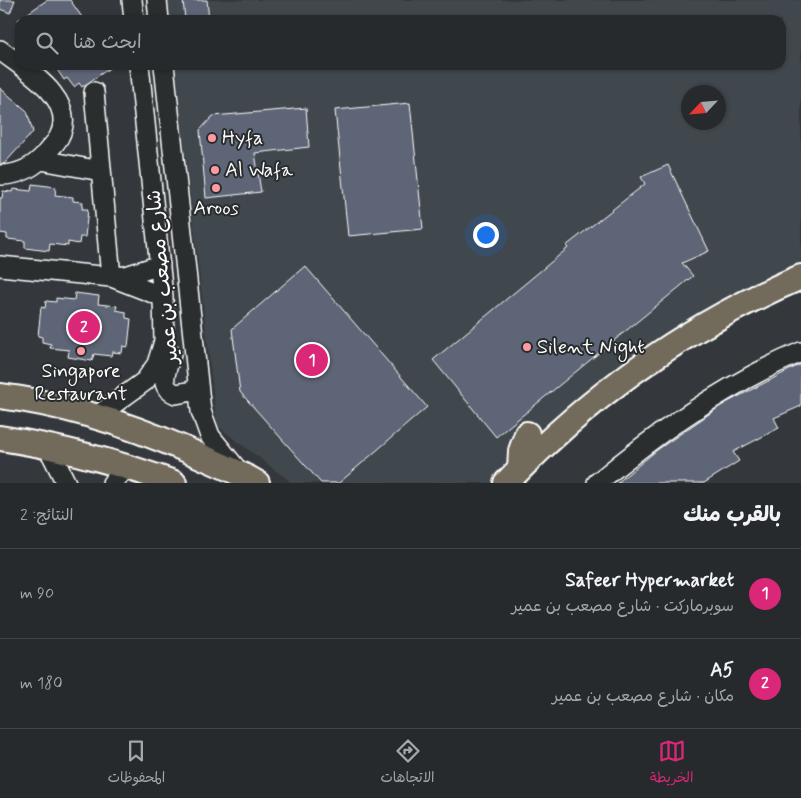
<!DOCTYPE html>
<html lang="ar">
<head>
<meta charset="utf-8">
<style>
	:root { --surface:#272a2d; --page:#2f3235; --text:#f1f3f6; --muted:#a4a7aa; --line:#434649; --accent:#db2777 }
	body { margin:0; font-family:Mynerve,"Playpen Sans Arabic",sans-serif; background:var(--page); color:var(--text); direction:rtl }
	.compass { position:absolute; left:681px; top:85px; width:45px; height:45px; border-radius:50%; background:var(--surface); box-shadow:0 1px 4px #0004; rotate:244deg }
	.you { position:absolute; left:485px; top:234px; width:18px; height:18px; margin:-12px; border:4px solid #fff; border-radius:50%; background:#1a73e8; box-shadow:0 0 0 8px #1a73e833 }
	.badge { display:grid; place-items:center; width:32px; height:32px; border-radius:50%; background:var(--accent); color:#fff; font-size:16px; font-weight:700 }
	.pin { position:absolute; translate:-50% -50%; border:2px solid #fff; box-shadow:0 1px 5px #0006 }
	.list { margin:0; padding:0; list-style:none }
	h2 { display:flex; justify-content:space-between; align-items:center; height:65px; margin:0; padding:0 20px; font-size:21px }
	h2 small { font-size:16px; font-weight:400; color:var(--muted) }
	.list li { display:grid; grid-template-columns:32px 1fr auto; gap:15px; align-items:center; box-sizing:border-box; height:90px; padding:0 20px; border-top:1px solid var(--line) }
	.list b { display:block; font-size:19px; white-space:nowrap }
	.list p { margin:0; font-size:16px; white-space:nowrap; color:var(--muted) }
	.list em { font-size:16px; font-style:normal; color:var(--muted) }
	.icon { flex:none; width:28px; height:28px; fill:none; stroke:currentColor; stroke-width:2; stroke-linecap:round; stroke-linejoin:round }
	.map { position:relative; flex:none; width:801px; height:483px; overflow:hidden; direction:ltr }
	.search { position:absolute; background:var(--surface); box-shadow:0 1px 4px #0004; left:15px; right:15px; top:15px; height:55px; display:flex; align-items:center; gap:12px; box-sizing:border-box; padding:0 18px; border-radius:15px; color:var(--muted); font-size:19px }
	.sheet { height:245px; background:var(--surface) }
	nav { display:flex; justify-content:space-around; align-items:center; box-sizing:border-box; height:70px; border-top:1px solid var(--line); background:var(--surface); font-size:14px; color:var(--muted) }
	nav a { display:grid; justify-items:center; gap:2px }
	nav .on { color:var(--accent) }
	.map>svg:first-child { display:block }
	.built { fill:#40464d; fill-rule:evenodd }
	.building { fill:#5d6576; stroke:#fff }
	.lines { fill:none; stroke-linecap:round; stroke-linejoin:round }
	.minor-casing { stroke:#fff; stroke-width:22 }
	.major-casing { stroke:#fff; stroke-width:28 }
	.minor { stroke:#2a2d2e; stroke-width:19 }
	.major { stroke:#726b5a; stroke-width:24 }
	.poi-dot { fill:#ff9aa2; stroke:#2a2d2e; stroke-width:2 }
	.labels { text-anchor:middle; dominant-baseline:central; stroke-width:4; stroke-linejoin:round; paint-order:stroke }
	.poi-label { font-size:20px; fill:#fff; stroke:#2a2d2e; text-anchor:start }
	.street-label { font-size:20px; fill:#fff; stroke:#2a2d2e }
</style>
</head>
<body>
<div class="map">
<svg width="801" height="483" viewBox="0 0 801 483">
	<rect width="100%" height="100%" fill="#34383c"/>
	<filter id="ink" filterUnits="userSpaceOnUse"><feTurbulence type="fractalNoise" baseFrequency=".02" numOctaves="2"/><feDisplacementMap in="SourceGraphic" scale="10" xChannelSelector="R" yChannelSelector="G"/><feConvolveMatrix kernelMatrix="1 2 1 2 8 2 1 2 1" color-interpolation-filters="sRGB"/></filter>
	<g filter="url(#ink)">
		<path class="built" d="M168,0H801V266L766,278L642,351L513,464L496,483H292L217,426L175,65H781V20H170ZM688,92H718V122H688Z"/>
		<path class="building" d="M0,0H15L10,13L0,9Z
			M47,0H70L84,20H18Z
			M183,0H207L209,20H185Z
			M54,65H114L82,87L79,83L74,87L67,78L64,80Z
			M0,88L27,111L33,132L4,164H0Z
			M410,103L423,229L348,236L335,110Z
			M306,108L309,147L255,153L261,192L206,198L200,130L213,116Z
			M668,165L709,251L682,263L693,276L496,437L433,360L568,248L566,246L645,184L641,177Z
			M32,184L56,187L55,195L73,197V201L83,202L82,209H88L85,237H80L79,244L68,242V246L50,244L49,251L25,248V241L7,239V234L0,233V198H2L3,191L12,192L13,189L31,191Z
			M305,266L427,407L339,483H321L240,392L232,329Z
			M75,293L99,296L98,304L117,306L116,310L126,312V318L131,319L128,347L123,346L122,353L112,352L111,356L94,354L92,361L68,357L69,350L50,348L51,344L42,342V337L38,336L41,307L45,308L46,301L56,302V298L74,300Z
			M801,364V406L774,418L779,428L733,452L739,461L704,483H617L657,450L722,405Z"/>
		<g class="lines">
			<defs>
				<path id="minor" d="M132,0L134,20
					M157,0L159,20
					M0,50C24,69 79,99 59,137C56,143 50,148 47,152C35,167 19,175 0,175
					M164,65L201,411L210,436L239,472
					M94,92L111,277
					M41,160L101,171
					M0,266L111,277L126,276L160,265
					M114,278L163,297
					M171,354C168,369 156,386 176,394L198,390
					M97,416L145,381L157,364L164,341L163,297L139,65
					M47,445L66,483
					M112,483L128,466
					M597,483C659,431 726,384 801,352"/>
				<path id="major" d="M0,396C66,404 127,424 187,450C211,461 235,470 257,483
					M0,438C60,447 117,462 174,483
					M520,469L521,451L527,434
					M506,483C590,396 689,324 801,277"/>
			</defs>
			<use href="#minor" class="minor-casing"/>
			<use href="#major" class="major-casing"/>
			<use href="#minor" class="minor"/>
			<use href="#major" class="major"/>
		</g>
	</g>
	<g class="poi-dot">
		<circle cx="212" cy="138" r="5"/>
		<circle cx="215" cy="170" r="5"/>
		<circle cx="216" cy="188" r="5"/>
		<circle cx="527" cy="347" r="5"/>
		<circle cx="81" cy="351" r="5"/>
	</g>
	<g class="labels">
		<g class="poi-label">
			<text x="222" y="138">Hyfa</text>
			<text x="225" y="170">Al Wafa</text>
			<text x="216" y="208" text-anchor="middle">Aroos</text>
			<text x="537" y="347">Silent Night</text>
			<text x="81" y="371" text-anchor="middle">Singapore<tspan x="81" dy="23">Restaurant</tspan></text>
		</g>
		<g class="street-label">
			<text transform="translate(163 277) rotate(-96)">شارع مصعب بن عمير</text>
		</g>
	</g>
</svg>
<svg class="compass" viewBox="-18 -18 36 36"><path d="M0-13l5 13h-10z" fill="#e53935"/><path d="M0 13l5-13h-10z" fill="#a4a7aa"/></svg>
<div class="you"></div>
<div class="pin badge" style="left:312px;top:360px">1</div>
<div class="pin badge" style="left:84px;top:327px">2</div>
<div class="search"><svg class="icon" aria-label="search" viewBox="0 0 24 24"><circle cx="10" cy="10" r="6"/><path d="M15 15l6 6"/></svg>ابحث هنا</div>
</div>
<section class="sheet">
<h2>بالقرب منك<small>النتائج: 2</small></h2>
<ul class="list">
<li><span class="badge">1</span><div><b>Safeer Hypermarket</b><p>سوبرماركت · شارع مصعب بن عمير</p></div><em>90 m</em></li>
<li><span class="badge">2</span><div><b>A5</b><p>مكان · شارع مصعب بن عمير</p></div><em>180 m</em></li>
</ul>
</section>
<nav>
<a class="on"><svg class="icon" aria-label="map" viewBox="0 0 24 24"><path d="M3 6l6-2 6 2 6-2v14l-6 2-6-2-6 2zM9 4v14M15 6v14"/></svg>الخريطة</a>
<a><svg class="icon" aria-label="directions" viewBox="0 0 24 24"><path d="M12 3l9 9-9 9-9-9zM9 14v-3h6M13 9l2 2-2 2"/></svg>الاتجاهات</a>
<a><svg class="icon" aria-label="saved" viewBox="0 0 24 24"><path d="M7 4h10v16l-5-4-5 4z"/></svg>المحفوظات</a>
</nav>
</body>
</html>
